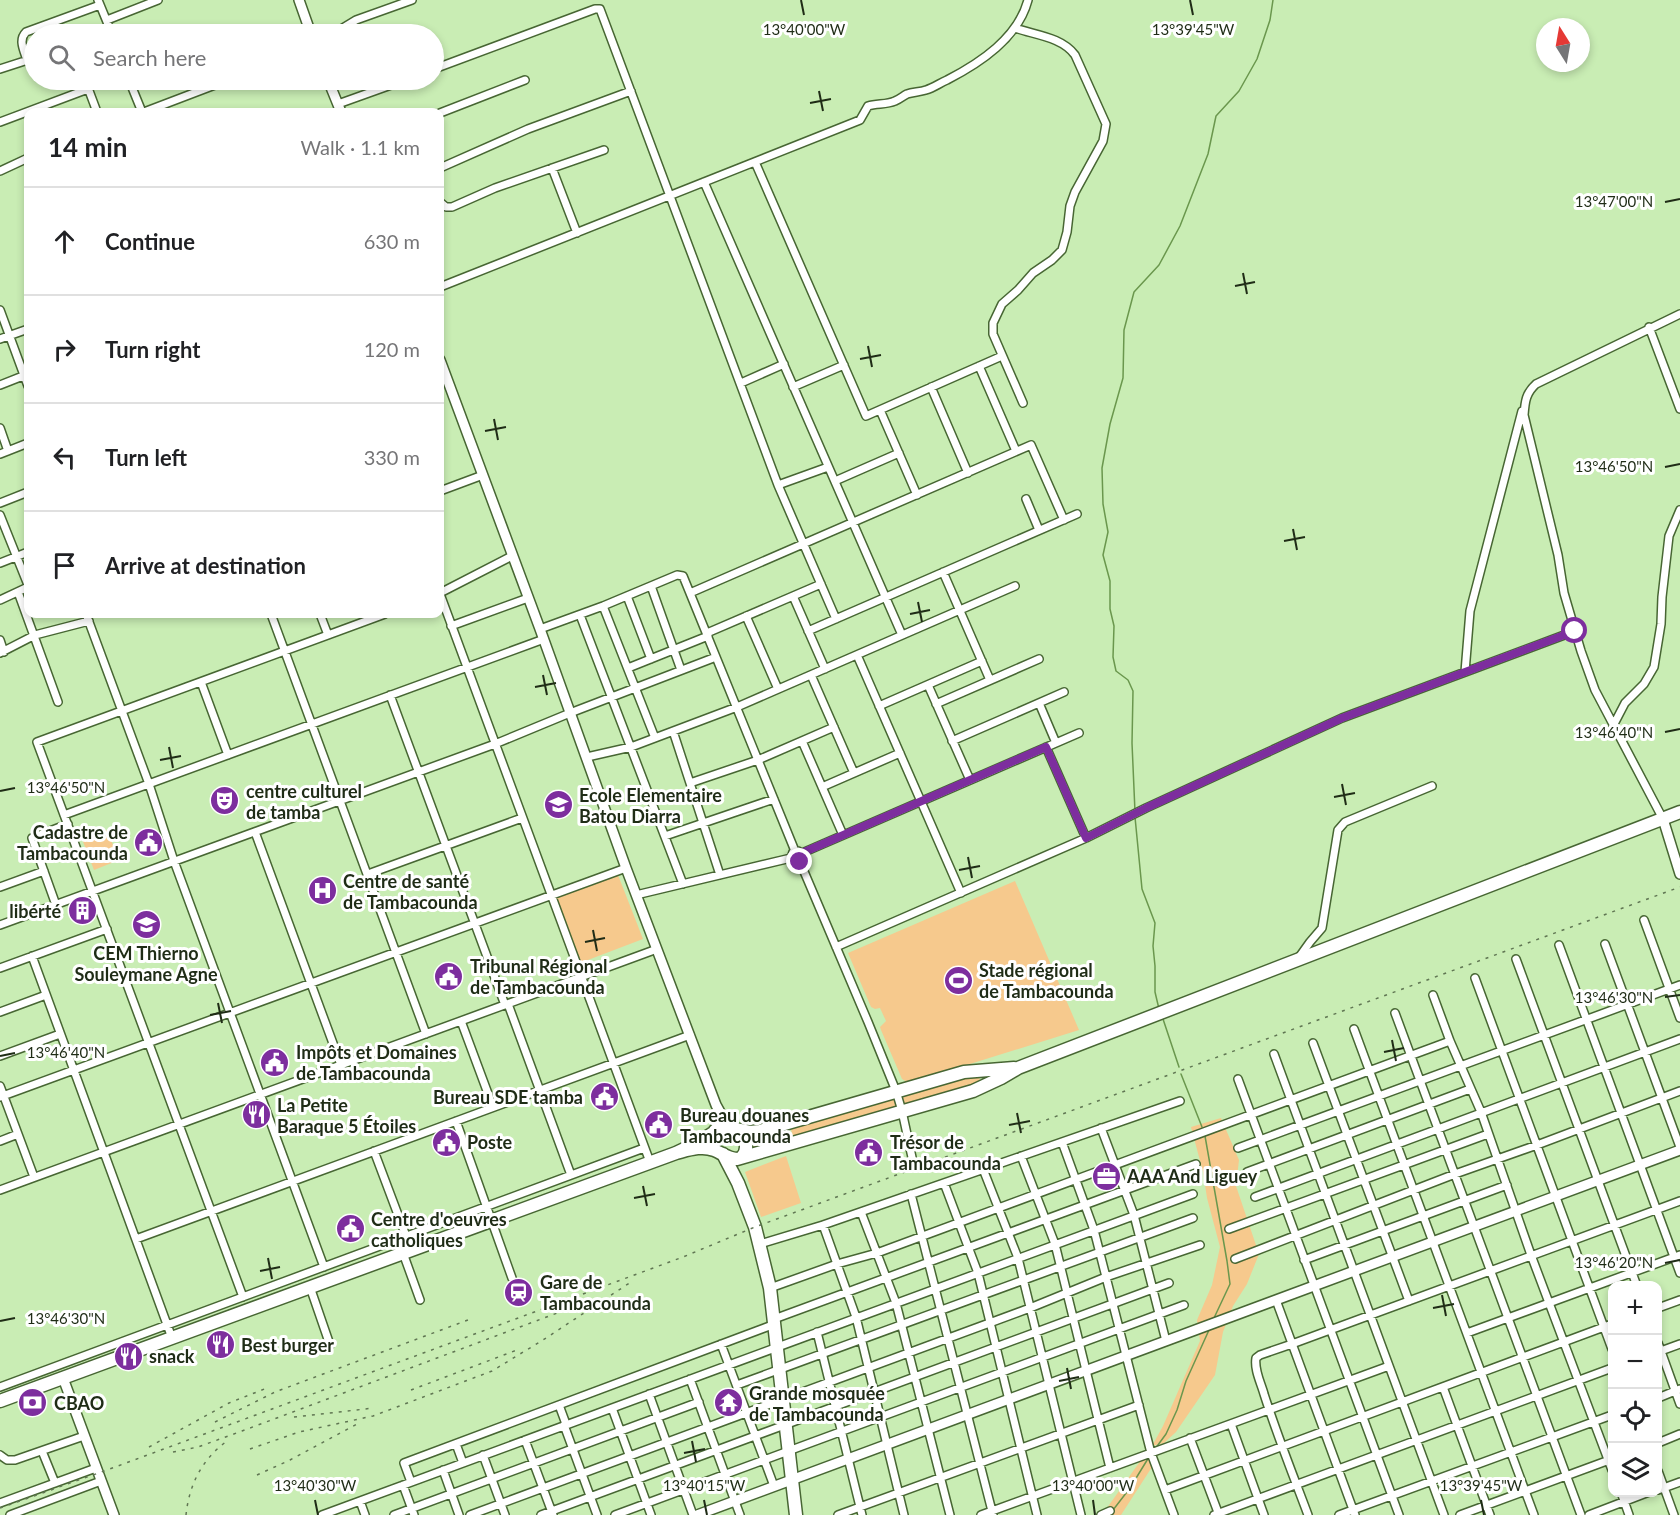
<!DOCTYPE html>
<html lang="en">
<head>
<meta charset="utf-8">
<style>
	:root { --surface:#fff; --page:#f2f2f2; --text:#202124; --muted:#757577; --line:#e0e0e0 }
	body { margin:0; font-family:Lato,sans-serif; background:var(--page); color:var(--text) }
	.controls { position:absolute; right:18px; bottom:18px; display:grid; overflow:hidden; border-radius:12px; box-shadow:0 3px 9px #0003 }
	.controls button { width:54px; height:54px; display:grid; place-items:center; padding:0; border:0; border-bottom:2px solid var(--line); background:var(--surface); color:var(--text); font:30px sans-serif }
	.compass { position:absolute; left:1536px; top:18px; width:54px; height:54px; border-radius:50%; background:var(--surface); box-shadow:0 3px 9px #0003; rotate:349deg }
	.stop { position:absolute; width:18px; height:18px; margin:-14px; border:4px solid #7d2e9e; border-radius:50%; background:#fff }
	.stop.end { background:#7d2e9e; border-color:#fff; box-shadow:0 2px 6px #0008 }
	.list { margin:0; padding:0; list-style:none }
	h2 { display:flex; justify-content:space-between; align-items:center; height:78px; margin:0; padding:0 24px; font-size:26px }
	h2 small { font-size:20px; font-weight:400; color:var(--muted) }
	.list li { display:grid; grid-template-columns:39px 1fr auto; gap:18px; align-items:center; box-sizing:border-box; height:108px; padding:0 24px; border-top:2px solid var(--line) }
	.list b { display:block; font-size:22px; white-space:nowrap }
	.list em { font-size:20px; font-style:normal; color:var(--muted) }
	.icon { flex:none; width:33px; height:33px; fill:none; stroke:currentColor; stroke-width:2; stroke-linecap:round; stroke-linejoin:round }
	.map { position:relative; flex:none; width:1680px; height:1515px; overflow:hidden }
	.search { position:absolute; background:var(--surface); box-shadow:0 3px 9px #0003; left:24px; top:24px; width:420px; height:66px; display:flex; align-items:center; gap:15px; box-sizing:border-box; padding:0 21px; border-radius:33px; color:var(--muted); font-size:22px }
	.panel { position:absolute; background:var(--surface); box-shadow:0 3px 9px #0003; left:24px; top:108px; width:420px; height:510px; border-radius:12px }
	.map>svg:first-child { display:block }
	.green { fill:#f6c98d }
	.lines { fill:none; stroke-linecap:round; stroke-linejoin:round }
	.stream { stroke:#6a974d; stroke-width:1.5 }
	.street-casing { stroke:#476633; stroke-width:10 }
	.secondary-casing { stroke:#476633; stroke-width:12 }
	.highway-casing { stroke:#476633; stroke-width:15 }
	.street { stroke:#fff; stroke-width:7 }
	.secondary { stroke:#fff; stroke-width:9 }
	.highway { stroke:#fff; stroke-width:12 }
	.rail { stroke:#607653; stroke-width:1.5; stroke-dasharray:3 6; stroke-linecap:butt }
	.route { stroke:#7d2e9e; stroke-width:8 }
	.ticks { fill:none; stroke:#1f2c16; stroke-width:2 }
	.labels { text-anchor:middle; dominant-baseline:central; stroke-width:6; stroke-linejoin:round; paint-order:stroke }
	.poi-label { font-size:18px; font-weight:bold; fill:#1f2c16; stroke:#fff; text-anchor:start }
	.ticks-label { font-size:15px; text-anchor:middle; fill:#1f2c16; stroke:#fff; stroke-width:6; stroke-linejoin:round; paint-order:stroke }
</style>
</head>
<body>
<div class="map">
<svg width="1680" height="1515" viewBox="0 0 1680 1515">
	<rect width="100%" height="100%" fill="#c9edb4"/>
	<path class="green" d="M107,830L119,860L94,870L82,839Z
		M618,875L643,939L580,963L555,898Z
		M1015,881L1079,1030L909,1083L902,1079L881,1030L880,1027L886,1021L880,1008L875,1009L871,1007L848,953Z
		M969,1073L979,1075L980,1081L979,1085L905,1106L902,1096Z
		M896,1095L898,1110L794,1140L790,1126Z
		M1221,1118L1239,1160L1236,1186L1259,1254L1247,1284L1233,1306L1223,1332L1215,1375L1176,1432L1164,1443L1152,1446L1163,1426L1200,1341L1197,1320L1212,1285L1220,1247L1207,1198L1203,1172L1191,1127Z
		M785,1127L790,1141L755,1150L751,1141L752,1137Z
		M786,1156L801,1203L761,1217L745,1172Z
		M1147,1455L1152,1467L1121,1515H1102L1141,1460Z"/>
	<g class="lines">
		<path class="stream" d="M1135,812L1132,743L1133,691L1128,680L1116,671L1113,657L1114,626L1110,609V581L1103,555L1108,532L1103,504L1102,468L1110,424L1123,378L1124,330L1134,292L1159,265L1180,226L1208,154L1216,116L1239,91L1257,59L1270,20L1273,0
			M1135,817L1142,889L1155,923L1153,946L1155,966V992L1159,1009
			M1163,1019L1179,1067
			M1181,1074L1202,1127
			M1205,1136L1227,1261L1230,1284L1214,1318
			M1155,1449L1166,1434L1177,1410L1186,1381L1209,1330
			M1113,1510L1130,1488L1149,1457"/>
		<defs>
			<path id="street" d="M98,0L112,34
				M107,20L158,0
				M1015,28C1035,35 1062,37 1075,55L1106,124L1103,141L1075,192L1070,206L1067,232L1062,250L1052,260L1033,273L1018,290L1002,304L993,323V334L1023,403
				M333,34L356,20L412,0
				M27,60C24,50 18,40 26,32L100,5
				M0,69L34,58
				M434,69L595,9H600L778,485L836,619
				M85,80L97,112
				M129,80L142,112
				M338,104L405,80
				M144,112L228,80
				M440,113L525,80
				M0,122L88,89
				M755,162L866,416L1002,356
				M440,168L528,129L631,91
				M552,168L577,233
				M0,171L28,158
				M704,182L902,635
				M440,202L446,207H452L495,188L604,150
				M440,287L860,120L868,106C877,103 886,105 895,101C900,99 903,96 907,94C913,92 920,92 926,90C933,88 940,83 947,80C980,63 1018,38 1028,0
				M0,310L28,386
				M1649,327L1680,409
				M0,339L28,329
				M979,366L1016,451
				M741,383L784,364
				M0,385L28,374
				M793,387L844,365
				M931,387L968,473
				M880,410L917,495
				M0,428L8,451
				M0,454L28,443
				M835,481L899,453
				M778,485L828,467
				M440,491L483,475
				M1026,499L1039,530
				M0,503L28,492
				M0,515L28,585
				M0,563L28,552
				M943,572L990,680
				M651,586L681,670
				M18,592L58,702
				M440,593L512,556
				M690,593L1031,445L1064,520
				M440,594L650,1162
				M627,596L651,659
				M793,596L825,669
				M0,600L28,587
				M603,606L655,738
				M86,614L149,784L174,861L324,1267
				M271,614L426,1034
				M320,614L328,635
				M580,615L683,884
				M746,616L778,689
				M451,626L528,598
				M540,629L603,606L677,575L683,576L795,851
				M808,631L1077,514
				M707,633L821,584
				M0,640L4,652
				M0,653L35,635L89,621
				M857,655L961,893
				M628,668L708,636
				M1465,672L1470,611L1522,411
				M811,675L854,773
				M201,682L228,755
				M928,685L970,780
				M390,695L505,1005
				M1039,703L1056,743
				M936,704L1039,659
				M879,706L982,661
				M1613,726L1625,703L1644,684L1654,667L1661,624L1662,597L1669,536L1680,510
				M673,731L720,875
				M802,741L843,835
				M952,741L1064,692
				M1046,747L1086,838
				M587,757L631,747L737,707L1015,586
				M690,783L758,760L834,727
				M822,787L900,753
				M64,815L544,639
				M1663,819L1595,690L1581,651L1564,593L1558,555L1524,415C1525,401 1526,393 1536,384L1680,314
				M255,832L341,1065
				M665,836L774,799
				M802,853L1079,733
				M791,858C794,863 799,865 802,859
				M800,862L868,1022L896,1091L902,1111L913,1162
				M368,874L522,818
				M0,887L44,871
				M636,895L791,858L793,852L798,851
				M56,905L32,838L68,824
				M1644,920L1680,1018
				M0,925L495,744L570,713L716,657
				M1605,944L1680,1147
				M1559,945L1680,1273
				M836,947L1086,838L1146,808L1342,718L1575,631
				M32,956L172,1338
				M1300,956L1310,942L1322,928L1338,830L1345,822L1432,786
				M1516,959L1637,1286
				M0,968L107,929
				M1475,978L1612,1349
				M1433,995L1450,1041L1481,1112L1531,1255L1612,1470
				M508,1004L571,1175
				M0,1012L46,995
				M1395,1013L1581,1515
				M461,1021L493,1107
				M1354,1029L1534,1515
				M1313,1043L1409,1301
				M1274,1054L1444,1515
				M0,1056L60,1034
				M1238,1079L1399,1515
				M0,1086L34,1177
				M0,1097L626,868
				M456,1121L512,1278
				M1101,1128L1134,1215L1166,1341
				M0,1141L18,1134
				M1062,1142L1094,1230L1151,1453L1174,1515
				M1238,1148L1680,985
				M374,1151L406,1236
				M1021,1156L1055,1244L1110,1468
				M983,1169L1018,1258L1081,1515
				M1247,1172L1470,1089
				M944,1183L978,1273L1037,1515
				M0,1190L657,949
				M911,1194L993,1515
				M1255,1197L1680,1039
				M861,1212L896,1303L950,1515
				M823,1225L856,1317L904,1515
				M1229,1229L1488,1134
				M136,1239L690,1035
				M760,1244L823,1225L1180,1101
				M403,1253L420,1300
				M1235,1259L1455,1174L1537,1145L1680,1091
				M1304,1260L1507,1185
				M310,1287L330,1345
				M770,1288L837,1264L877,1253L1450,1041
				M243,1297L37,742L385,614
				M1276,1300L1355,1515
				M1658,1308L1680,1300
				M774,1319L1196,1164
				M817,1332L862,1515
				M1467,1333L1680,1255
				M1658,1343L1680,1404
				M721,1344L774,1486
				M1658,1352L1680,1344
				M690,1379L740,1515
				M737,1385L1193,1218
				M0,1387L644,1148
				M1443,1387L1490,1515
				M649,1394L693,1515
				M1658,1398L1680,1389
				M559,1405L566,1424
				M612,1408L651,1515
				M1231,1424L1264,1515
				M564,1425L597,1515
				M1190,1438L1219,1515
				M525,1440L553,1515
				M1658,1443L1680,1434
				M456,1444L463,1463
				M42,1451L55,1483
				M0,1455L7,1460H15L84,1436
				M483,1455L505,1515
				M443,1470L459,1515
				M1658,1471L1674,1515
				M411,1482L404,1463L775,1324
				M403,1485L414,1515
				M1165,1490L1612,1324
				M1658,1490L1680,1482
				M1621,1492L1629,1515
				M360,1501L365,1515
				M0,1503L96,1468
				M10,1515L101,1481
				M322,1515L1193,1194
				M394,1515L699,1402
				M470,1515L1030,1308L1106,1277L1200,1245
				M541,1515L1169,1283
				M615,1515L1184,1305
				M838,1515L1139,1405
				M981,1515L1389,1366
				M1101,1515L1110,1511
				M1214,1515L1612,1368
				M1308,1515C1293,1475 1277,1435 1264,1394C1261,1383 1254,1370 1256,1358L1260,1355L1292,1344L1680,1201
				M1339,1515L1612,1415
				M1460,1515L1612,1459
				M1589,1515L1649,1492"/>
			<path id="secondary" d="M299,0L311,34
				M328,80L341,112
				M440,360L540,629L626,868L716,1105L721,1114L734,1129
				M1663,819L1680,874
				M63,1378L114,1515
				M697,1515L1680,1150"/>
			<path id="highway" d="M735,1129L750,1132L760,1131L964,1072L1014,1068
				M712,1139C717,1109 759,1138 742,1157
				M676,1153C688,1150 702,1145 714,1150C722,1153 728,1159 737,1159L973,1091L1001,1078L1018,1068L1680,812
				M723,1154L738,1183L755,1227L770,1288L796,1515
				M0,1401L676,1153L699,1142L713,1133"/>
		</defs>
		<use href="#street" class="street-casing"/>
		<use href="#secondary" class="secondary-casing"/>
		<use href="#highway" class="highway-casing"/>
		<use href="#street" class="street"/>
		<use href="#secondary" class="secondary"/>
		<use href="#highway" class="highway"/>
		<path class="rail" d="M411,1390L517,1350
			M294,1417L374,1408
			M215,1422L275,1392L468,1320
			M149,1447L229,1403L267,1388
			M250,1449L299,1432L373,1416L492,1371L543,1340L631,1282
			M173,1452L198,1447L242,1431L576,1306
			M257,1475L290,1460L359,1423
			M0,1508L107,1470L683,1257L755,1227L1680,887
			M186,1515C189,1485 202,1459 227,1441"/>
	</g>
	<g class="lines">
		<path class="route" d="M800,862L803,858L802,853L1046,747L1086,838L1146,808L1342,718L1575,631"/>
	</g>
	<path class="ticks" d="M801,0L804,15M1190,0L1193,15M819,91L823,111M810,103L831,99M1665,202L1680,199M1243,273L1247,294M1235,286L1255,282M868,346L872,367M860,359L881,355M494,419L498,440M485,431L506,427M1665,467L1680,464M1293,529L1297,550M1284,541L1305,537M918,602L922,622M910,614L930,610M543,675L547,695M535,687L556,683M1665,732L1680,729M169,747L173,768M160,760L181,756M1342,784L1346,805M0,791L15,788M1334,797L1355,793M968,857L972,878M959,870L980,866M593,930L597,951M585,942L605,938M1665,997L1680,995M218,1003L222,1023M210,1015L231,1011M1392,1040L1396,1061M1384,1052L1404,1048M0,1056L15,1053M1017,1113L1021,1133M1009,1125L1030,1121M643,1186L647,1206M634,1198L655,1194M268,1258L272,1279M1665,1263L1680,1260M260,1271L280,1267M1442,1295L1446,1316M1433,1308L1454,1304M0,1321L15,1318M1067,1368L1071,1389M1059,1381L1079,1377M692,1441L696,1462M684,1453L705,1449M315,1500L318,1515M704,1500L707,1515M1093,1500L1095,1515M1481,1500L1484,1515"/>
	<defs>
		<symbol id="theatre-disc" viewBox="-11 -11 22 22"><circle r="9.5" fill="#7d2e9e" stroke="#fff"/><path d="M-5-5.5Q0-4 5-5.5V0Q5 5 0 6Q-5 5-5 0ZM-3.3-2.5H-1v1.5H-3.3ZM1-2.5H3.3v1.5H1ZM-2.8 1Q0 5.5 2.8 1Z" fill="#fff"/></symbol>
		<symbol id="school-disc" viewBox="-11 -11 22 22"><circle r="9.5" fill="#7d2e9e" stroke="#fff"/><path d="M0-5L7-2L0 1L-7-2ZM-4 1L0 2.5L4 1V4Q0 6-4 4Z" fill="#fff"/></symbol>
		<symbol id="civic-disc" viewBox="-11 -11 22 22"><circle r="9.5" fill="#7d2e9e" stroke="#fff"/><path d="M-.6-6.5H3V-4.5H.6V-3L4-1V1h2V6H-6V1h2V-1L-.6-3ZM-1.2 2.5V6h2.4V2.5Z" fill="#fff"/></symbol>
		<symbol id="hospital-disc" viewBox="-11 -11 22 22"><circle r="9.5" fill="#7d2e9e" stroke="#fff"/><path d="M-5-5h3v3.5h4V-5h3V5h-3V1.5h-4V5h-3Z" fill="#fff"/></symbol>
		<symbol id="building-disc" viewBox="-11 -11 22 22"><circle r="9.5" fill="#7d2e9e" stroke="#fff"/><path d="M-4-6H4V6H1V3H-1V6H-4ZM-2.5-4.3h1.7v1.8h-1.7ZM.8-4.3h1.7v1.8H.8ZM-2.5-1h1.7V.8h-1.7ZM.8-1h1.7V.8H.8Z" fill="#fff"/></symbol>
		<symbol id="stadium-disc" viewBox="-11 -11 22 22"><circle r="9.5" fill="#7d2e9e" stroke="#fff"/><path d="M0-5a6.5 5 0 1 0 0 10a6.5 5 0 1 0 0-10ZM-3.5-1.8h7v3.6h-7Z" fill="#fff"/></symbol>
		<symbol id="restaurant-disc" viewBox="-11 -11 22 22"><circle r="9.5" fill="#7d2e9e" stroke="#fff"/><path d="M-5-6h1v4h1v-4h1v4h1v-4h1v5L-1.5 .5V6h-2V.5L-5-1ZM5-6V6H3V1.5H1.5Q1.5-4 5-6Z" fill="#fff"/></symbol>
		<symbol id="office-disc" viewBox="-11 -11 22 22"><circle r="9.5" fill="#7d2e9e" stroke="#fff"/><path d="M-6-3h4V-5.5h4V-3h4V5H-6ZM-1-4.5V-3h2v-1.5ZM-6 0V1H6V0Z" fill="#fff"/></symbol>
		<symbol id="station-disc" viewBox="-11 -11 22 22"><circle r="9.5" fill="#7d2e9e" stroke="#fff"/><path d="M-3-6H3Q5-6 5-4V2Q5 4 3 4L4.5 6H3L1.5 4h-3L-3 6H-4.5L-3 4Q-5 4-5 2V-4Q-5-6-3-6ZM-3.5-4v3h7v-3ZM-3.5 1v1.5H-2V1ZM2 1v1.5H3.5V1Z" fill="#fff"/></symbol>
		<symbol id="bank-disc" viewBox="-11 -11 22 22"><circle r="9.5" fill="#7d2e9e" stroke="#fff"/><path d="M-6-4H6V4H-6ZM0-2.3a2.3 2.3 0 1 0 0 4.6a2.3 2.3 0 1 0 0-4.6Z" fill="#fff"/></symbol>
		<symbol id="temple-disc" viewBox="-11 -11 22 22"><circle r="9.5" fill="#7d2e9e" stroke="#fff"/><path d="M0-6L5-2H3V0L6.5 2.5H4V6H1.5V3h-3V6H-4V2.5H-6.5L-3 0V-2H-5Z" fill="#fff"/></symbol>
	</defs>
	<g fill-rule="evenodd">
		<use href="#theatre-disc" x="208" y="784" width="33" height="33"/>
		<use href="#school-disc" x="542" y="788" width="33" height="33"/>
		<use href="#civic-disc" x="132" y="826" width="33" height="33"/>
		<use href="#hospital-disc" x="306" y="874" width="33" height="33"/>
		<use href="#building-disc" x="66" y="894" width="33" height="33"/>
		<use href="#school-disc" x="130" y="908" width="33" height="33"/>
		<use href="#civic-disc" x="432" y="960" width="33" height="33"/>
		<use href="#stadium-disc" x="942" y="964" width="33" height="33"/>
		<use href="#civic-disc" x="258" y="1046" width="33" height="33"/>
		<use href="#civic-disc" x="588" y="1080" width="33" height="33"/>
		<use href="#restaurant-disc" x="240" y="1098" width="33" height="33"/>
		<use href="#civic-disc" x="642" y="1108" width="33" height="33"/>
		<use href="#civic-disc" x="430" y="1126" width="33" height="33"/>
		<use href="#civic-disc" x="852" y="1136" width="33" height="33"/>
		<use href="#office-disc" x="1090" y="1160" width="33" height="33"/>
		<use href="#civic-disc" x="334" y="1212" width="33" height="33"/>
		<use href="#station-disc" x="502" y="1276" width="33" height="33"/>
		<use href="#restaurant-disc" x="204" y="1328" width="33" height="33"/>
		<use href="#restaurant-disc" x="112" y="1340" width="33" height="33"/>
		<use href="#bank-disc" x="16" y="1386" width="33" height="33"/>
		<use href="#temple-disc" x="712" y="1386" width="33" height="33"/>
	</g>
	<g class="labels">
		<g class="poi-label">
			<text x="246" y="791">centre culturel<tspan x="246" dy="21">de tamba</tspan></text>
			<text x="579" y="795">Ecole Elementaire<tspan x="579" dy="21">Batou Diarra</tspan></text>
			<text x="128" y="832" text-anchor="end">Cadastre de<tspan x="128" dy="21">Tambacounda</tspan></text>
			<text x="343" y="881">Centre de santé<tspan x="343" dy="21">de Tambacounda</tspan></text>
			<text x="61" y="911" text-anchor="end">libérté</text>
			<text x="146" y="953" text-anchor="middle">CEM Thierno<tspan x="146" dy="21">Souleymane Agne</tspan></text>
			<text x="470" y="966">Tribunal Régional<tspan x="470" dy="21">de Tambacounda</tspan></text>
			<text x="979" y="970">Stade régional<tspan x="979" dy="21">de Tambacounda</tspan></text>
			<text x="296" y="1052">Impôts et Domaines<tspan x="296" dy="21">de Tambacounda</tspan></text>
			<text x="583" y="1097" text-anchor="end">Bureau SDE tamba</text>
			<text x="277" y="1105">La Petite<tspan x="277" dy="21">Baraque 5 Étoiles</tspan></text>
			<text x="680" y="1115">Bureau douanes<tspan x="680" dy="21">Tambacounda</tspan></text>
			<text x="467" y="1142">Poste</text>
			<text x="890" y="1142">Trésor de<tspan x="890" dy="21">Tambacounda</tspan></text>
			<text x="1127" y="1176">AAA And Liguey</text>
			<text x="371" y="1219">Centre d'oeuvres<tspan x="371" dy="21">catholiques</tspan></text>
			<text x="540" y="1282">Gare de<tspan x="540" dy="21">Tambacounda</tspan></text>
			<text x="241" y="1345">Best burger</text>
			<text x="149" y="1356">snack</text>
			<text x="749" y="1393">Grande mosquée<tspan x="749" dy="21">de Tambacounda</tspan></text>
			<text x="54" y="1403">CBAO</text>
		</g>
	</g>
	<g class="ticks-label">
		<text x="804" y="35">13°40'00"W</text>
		<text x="1193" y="35">13°39'45"W</text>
		<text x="1614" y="207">13°47'00"N</text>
		<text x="1614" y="472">13°46'50"N</text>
		<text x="1614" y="738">13°46'40"N</text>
		<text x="66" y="793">13°46'50"N</text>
		<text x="1614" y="1003">13°46'30"N</text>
		<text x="66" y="1058">13°46'40"N</text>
		<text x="1614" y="1268">13°46'20"N</text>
		<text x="66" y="1324">13°46'30"N</text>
		<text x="315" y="1491">13°40'30"W</text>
		<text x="704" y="1491">13°40'15"W</text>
		<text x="1093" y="1491">13°40'00"W</text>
		<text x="1481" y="1491">13°39'45"W</text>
	</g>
</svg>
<div class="controls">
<button>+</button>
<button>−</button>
<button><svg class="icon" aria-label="locate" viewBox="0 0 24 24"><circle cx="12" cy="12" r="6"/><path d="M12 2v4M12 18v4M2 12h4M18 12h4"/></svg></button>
<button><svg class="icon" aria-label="layers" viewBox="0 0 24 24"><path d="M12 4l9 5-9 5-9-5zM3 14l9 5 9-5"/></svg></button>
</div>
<svg class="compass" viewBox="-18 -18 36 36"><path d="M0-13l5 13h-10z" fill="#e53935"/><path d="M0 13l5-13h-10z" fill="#757577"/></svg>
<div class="stop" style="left:1575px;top:631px"></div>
<div class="stop end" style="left:800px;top:862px"></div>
<div class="search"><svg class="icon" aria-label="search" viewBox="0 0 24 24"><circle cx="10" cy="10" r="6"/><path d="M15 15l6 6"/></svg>Search here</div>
<section class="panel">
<h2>14 min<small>Walk · 1.1 km</small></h2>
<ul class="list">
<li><svg class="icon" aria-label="ahead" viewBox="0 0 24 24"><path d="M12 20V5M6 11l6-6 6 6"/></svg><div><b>Continue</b></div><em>630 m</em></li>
<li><svg class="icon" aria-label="right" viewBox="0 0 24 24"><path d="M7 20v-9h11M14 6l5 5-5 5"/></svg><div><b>Turn right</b></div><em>120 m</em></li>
<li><svg class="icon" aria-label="left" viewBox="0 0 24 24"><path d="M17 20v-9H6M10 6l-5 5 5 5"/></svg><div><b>Turn left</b></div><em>330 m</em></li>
<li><svg class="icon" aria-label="arrive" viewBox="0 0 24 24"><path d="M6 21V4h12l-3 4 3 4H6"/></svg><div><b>Arrive at destination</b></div></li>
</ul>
</section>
</div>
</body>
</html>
